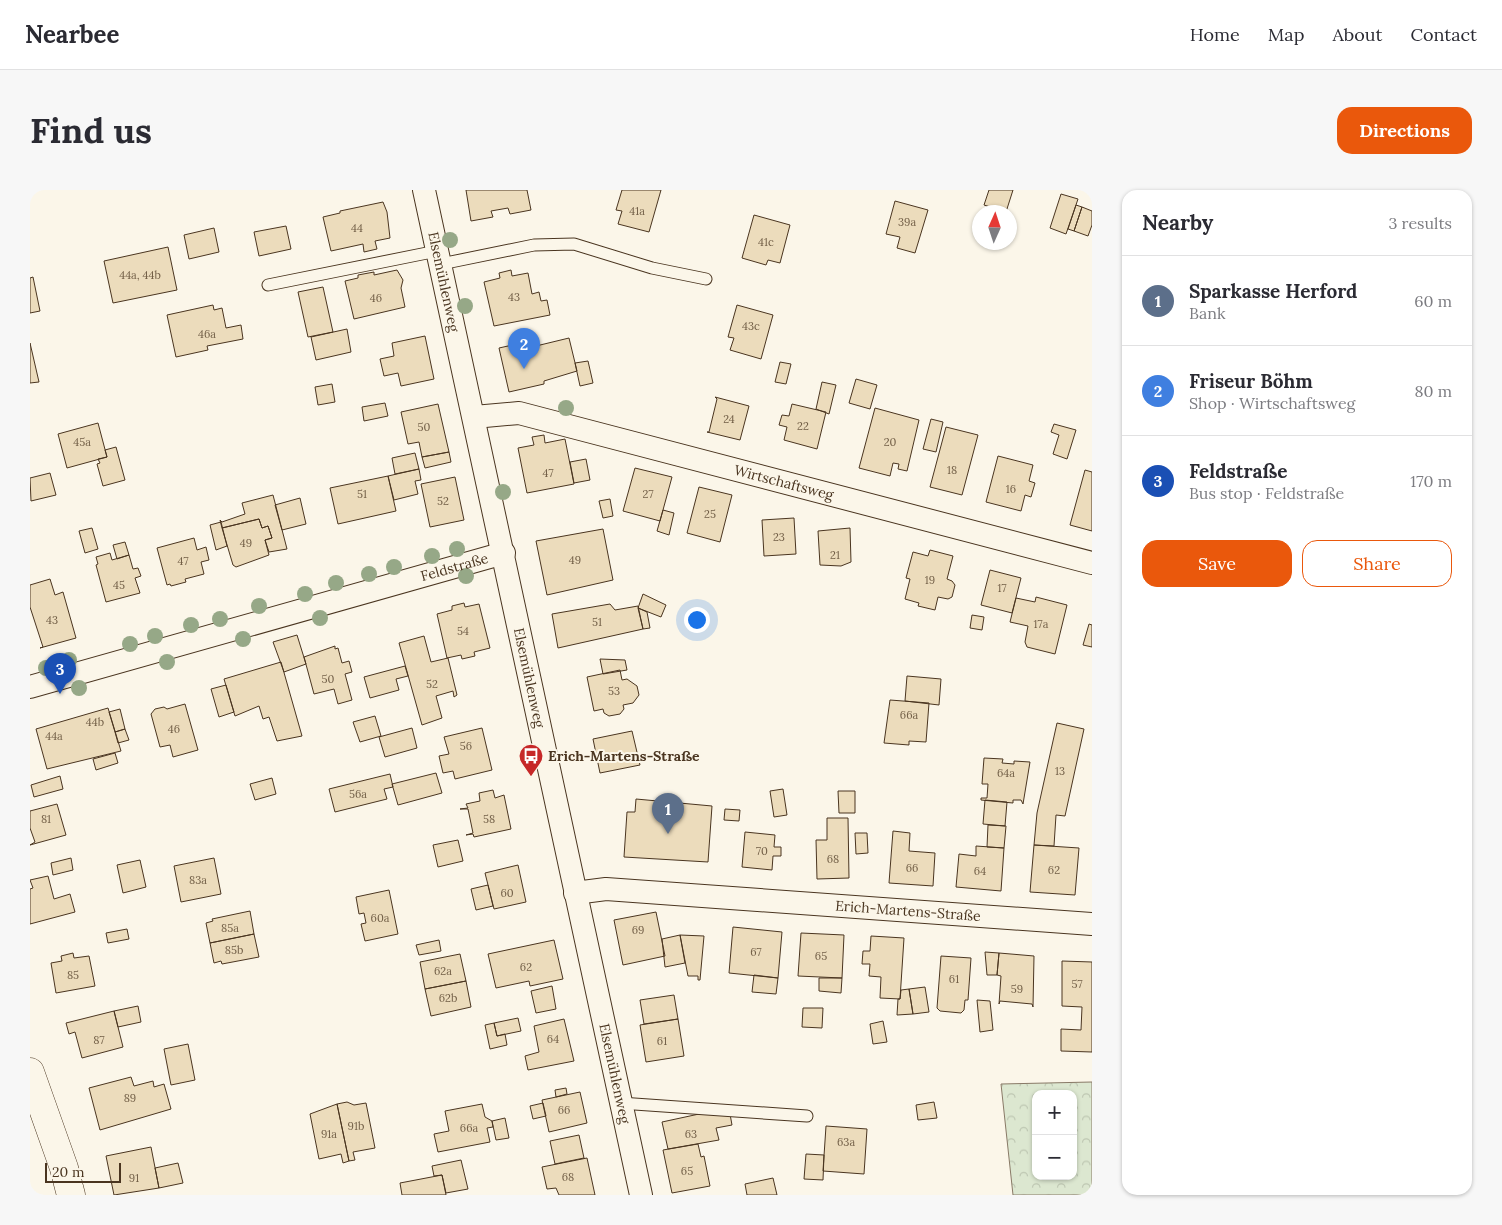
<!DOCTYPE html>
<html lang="en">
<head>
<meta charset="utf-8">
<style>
	:root { --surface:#fff; --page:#f7f7f7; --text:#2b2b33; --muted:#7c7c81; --line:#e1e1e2; --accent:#ea580c }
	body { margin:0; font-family:Lora,serif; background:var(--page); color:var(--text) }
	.controls { position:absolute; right:15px; bottom:15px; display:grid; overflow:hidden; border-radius:10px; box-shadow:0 1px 4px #0004 }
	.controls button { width:45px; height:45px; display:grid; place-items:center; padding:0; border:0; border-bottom:1px solid var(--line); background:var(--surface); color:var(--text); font:25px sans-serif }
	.compass { position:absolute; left:942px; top:15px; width:45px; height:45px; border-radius:50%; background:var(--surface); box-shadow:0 1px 4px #0004; rotate:3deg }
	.scale { position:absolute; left:15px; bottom:12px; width:76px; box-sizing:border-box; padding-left:5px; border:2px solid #4a3520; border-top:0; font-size:14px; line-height:18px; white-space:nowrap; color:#4a3520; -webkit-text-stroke:4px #fbf6e9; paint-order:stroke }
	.you { position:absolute; left:666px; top:429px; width:18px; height:18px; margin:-12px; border:4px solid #fff; border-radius:50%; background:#1a73e8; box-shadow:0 0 0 8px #1a73e833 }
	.badge { display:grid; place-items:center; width:32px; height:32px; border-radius:50%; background:var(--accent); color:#fff; font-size:16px; font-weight:700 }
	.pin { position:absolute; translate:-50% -41px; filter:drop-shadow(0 1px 2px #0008) }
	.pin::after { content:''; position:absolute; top:26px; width:18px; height:15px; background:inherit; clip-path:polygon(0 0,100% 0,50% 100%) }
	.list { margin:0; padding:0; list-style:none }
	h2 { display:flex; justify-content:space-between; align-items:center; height:65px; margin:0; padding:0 20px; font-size:21px }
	h2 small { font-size:16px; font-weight:400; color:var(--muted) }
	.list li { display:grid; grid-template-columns:32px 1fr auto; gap:15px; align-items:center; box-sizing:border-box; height:90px; padding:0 20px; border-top:1px solid var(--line) }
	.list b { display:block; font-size:19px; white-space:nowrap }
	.list p { margin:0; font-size:16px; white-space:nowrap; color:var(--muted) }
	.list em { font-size:16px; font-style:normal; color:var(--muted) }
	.actions { display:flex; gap:10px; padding:15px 20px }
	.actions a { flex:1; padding:11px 0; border:1px solid var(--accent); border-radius:15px; text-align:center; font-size:18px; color:var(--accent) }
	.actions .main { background:var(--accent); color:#fff }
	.map { position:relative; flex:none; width:1062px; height:1005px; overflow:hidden; border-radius:15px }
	header { display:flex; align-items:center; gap:30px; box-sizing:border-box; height:70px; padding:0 25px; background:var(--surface); border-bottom:1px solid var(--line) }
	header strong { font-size:24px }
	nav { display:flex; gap:28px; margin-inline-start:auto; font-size:18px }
	.intro { display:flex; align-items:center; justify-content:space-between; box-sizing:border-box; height:120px; padding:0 30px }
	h1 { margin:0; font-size:35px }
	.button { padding:12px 22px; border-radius:15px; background:var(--accent); color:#fff; font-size:18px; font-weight:700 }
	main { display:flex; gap:30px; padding:0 30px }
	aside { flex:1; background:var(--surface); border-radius:15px; box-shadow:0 1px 4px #0004 }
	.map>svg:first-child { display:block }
	.forest { fill:url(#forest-crowns); stroke:#887966; fill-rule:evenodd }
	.building { fill:#ecdcbc; stroke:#4a3520 }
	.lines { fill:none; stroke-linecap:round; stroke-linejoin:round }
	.service-casing { stroke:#4a3520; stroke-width:13 }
	.minor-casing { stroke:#4a3520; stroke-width:24 }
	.tertiary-casing { stroke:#4a3520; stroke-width:29 }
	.service { stroke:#fbf6e9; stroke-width:11 }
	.minor { stroke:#fbf6e9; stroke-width:22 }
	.tertiary { stroke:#fbf6e9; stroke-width:28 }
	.tree { fill:#96a887 }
	.labels { text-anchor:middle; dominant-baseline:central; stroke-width:4; stroke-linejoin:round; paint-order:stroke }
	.number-label { font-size:11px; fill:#725f47 }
	.street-label { font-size:14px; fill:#4a3520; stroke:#fbf6e9 }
	.poi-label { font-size:14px; font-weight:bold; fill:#4a3520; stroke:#fbf6e9; text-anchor:start }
</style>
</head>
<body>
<header>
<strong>Nearbee</strong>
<nav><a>Home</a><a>Map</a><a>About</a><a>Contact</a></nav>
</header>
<div class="intro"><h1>Find us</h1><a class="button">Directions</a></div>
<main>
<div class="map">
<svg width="1062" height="1005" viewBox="0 0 1062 1005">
	<defs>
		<pattern id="forest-crowns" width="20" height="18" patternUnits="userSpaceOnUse" patternTransform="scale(1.25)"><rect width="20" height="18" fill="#dce7d0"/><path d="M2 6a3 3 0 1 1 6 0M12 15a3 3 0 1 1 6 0" fill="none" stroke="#bec7b2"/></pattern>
	</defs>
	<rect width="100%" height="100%" fill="#fbf6e9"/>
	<path class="forest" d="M1062,892V1005H983L971,894ZM1006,904H1043V986H1006Z"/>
	<path class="building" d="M436,0H497L501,20L480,24L478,18L461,21L463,27L441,31Z
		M592,0H631L619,42L588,34L592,21L586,20Z
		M959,0H983L976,22L954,15Z
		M1031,4L1048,9L1036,44L1020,38Z
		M865,11L898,20L885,63L867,58L870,47L856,44Z
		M353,12L357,22L360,48L345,51L347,59L334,62L333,54L301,61L293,27L310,23V21Z
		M1046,15L1052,17L1044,41L1038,39Z
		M1052,17L1062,21V35L1058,46L1044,41Z
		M724,25L760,35L750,73L738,70L736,75L712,68Z
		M256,36L261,59L229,66L224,42Z
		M184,38L189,62L159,69L154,45Z
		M138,57L147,100L83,113L74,71Z
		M367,80L373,90L371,98L375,117L324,129L315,91L328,88V85L344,82V85Z
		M481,80L482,86L498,83L502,104L509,102L511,111L517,110L520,125L464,136L454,92L470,88L469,83Z
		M3,87L10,121L0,123V88Z
		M293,97L303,142L278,147L268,102Z
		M183,115L184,120L192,118L196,138L211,135L213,149L177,156L178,160L146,167L137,125Z
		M707,115L743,125L731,169L700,160L704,148L698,147Z
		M317,139L321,162L286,170L281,147Z
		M395,146L404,189L371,196L368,183L354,186L350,169L364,166L362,153Z
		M539,148L547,181L514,191V194L479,202L469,158L505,150L506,156Z
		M0,153L9,192L0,193Z
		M558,171L563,193L550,196L545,173Z
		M750,172L761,174L756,194L745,192Z
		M826,189L847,195L840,219L819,213Z
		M792,192L806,195L799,224L786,219Z
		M302,194L305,212L288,215L285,197Z
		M685,207L719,216L710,250L677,242H679L687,209Z
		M355,213L358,226L334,231L332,217Z
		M408,214L419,262L392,267L389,252L378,254L371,222Z
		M762,214L796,222L787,259L754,250L757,237L749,235L752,225L759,226Z
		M845,218L889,230L877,281L868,279L869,274L863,273L860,286L829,278Z
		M901,229L913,232L906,262L893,259Z
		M68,233L77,267L37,278L28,244Z
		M1024,234L1046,240L1037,269L1023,264L1029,245L1021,242Z
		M916,237L948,245L932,305L900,297Z
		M514,245L515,253L535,249L544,294L497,303L488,258L504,255L502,247Z
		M86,257L95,290L73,296L67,274L70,273L68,269L77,267L75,260Z
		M419,262L421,272L395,278L392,267Z
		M385,263L389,279L365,284L362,268Z
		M968,266L1003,275L999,291L1005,293L1001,307L995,305L991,321L956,312Z
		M556,269L560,290L544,293L540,272Z
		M605,278L642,287L630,331L593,321Z
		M389,279L391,290L385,291L388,304L364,310L358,286Z
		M1055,280L1062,282V341L1040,335Z
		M20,283L26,305L1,311L0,288Z
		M358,286L366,321L308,334L300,298Z
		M425,287L434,330L400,337L391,294Z
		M669,297L702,305L690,352L657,343Z
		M243,305L257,359L239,362L235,350L242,348L238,336L232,338L229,329L192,338L190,330L192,332L215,324L212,313Z
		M270,308L276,334L252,340L245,315Z
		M580,309L583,326L573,328L569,311Z
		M633,320L644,323L639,345L627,341Z
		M764,328L766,364L734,366L732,330Z
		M229,329L232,338L238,336L242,348L235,350L239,365L206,377L203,375L192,338Z
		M191,332L197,356L186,360L180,335Z
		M62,338L68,359L55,363L49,341Z
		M820,338L821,372L811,376L790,375L788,341Z
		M573,339L583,390L517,405L506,351Z
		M164,348L167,360L176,357L179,370L171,372L174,384L155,389L156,392L141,396L140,394L137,395L127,358Z
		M95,352L99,365L87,369L83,355Z
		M900,360L923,366L917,389L922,391L925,395L922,407L918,409L908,407L905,420L888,416L889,413L875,409L880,389L876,388L883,362L898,366Z
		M80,363L82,370L99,365L103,379L108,378L111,386L105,388L110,403L76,412L66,375L68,374L66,367Z
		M960,380L991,388L982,423L951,415Z
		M20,389L25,405L33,402L46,448L10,458L13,457L0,417V395Z
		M613,404L636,415L631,427L608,418Z
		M1006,407L1037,415L1025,464L997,457L995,452L998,436L980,432L986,408L1005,412Z
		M434,413L435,417L449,414L460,458L444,462L445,466L432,469L431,465L417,468L407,424L422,420V416Z
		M580,414L585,420L608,416L613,439L528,458L522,424Z
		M608,418L617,422L620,438L613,439Z
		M942,425L954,427L952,440L940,438Z
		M1059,434L1062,435V457L1053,455Z
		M267,445L276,474L254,482L243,452Z
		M394,446L401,472L418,468L427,505L424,507L423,501L406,506L412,528L392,535L369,453Z
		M305,456V459L308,458L312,473L319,471L322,482L315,484L322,510L308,514L304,499L284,504L274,467Z
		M570,469L595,470L597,480L573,484Z
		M251,472L272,546L247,551L239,527L233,529L229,516L205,526L194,489Z
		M375,476L378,486L366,489L369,500L340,508L334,487Z
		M590,480L592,490L597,489L607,496L609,505L603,513L593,515L594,519L590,524L579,526L574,523L573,519L564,521L557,487Z
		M877,486L911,489L909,515L875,511Z
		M196,495L204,522L189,527L181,499Z
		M860,510L899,513L896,552L879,551V555L854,553Z
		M155,514L168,560L143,567L140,555L130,557L121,524L125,519L134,517L137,519Z
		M78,518L91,561L17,579L6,539Z
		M90,519L95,539L85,542L79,522Z
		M345,526L351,546L330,552L323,532Z
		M1027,533L1054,539L1035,626L1026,625L1024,656L1004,655L1007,623Z
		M382,538L387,558L355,567L349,547Z
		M452,538L462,580L425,589L423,581L413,583L409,566L419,564L414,547Z
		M95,539L99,550L88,553L85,542Z
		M602,541L610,575L570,583L563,549Z
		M85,563L88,573L66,580L63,569Z
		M954,568L973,569L972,573L984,574V571L1000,572L993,614L991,610H983V613L951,610V608H957L958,594H952Z
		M406,583L412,603L368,615L362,594Z
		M360,584L363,597L354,599L357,609L305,622L299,599Z
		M30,586L33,599L4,607L1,595Z
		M242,588L246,604L225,610L220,594Z
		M753,599L757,625L744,627L740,601Z
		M463,600L465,608L474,605L481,639L444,647L443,644L436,645L443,643L438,619H430L438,618L436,614L450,611L449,603Z
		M808,601H825V623H809Z
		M606,609L682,616L678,672L594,667L597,622H605Z
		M955,610L977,612L975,636L953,634Z
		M27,614L36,645L0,655L5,652L0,638V621Z
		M695,619L710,620L709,631L694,630Z
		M797,628H818L819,688L787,689L786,650H797Z
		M958,635L976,636L974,658L957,657Z
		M863,641L880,643L879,661L905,663L903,696L859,693Z
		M715,642L745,645L744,657H751V666H743L742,680L712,677Z
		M825,643H837L838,663L826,664Z
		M428,650L433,671L408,677L403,655Z
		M1004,655L1049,658L1045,705L1000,702Z
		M946,656L974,658L971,701L926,697L929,664L946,666Z
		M41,668L43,680L23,685L21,673Z
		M184,668L191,704L151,712L144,676Z
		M110,670L116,697L93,703L87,675Z
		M488,675L496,712L464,719L455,683Z
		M18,686L24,709L40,704L45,722L0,734V699L3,698L0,690Z
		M458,695L463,716L446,720L441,699Z
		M359,700L368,744L335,751L331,734L336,733L334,723L329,724L326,707Z
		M220,721L224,744L180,753L176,733L183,731L182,729Z
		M626,722L635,766L593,775L584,730Z
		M703,737L752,742L748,788L699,783Z
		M97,739L99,749L78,753L76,743Z
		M771,743L814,745L812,788L768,786Z
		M224,744L229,767L192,774L191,771L184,773L180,753Z
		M650,745L655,773L635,777L632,749Z
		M650,745L674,746L670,790H668V786H658Z
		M841,746L874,748L870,809L850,808L851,787L839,786L840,774H832L833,761H840Z
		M409,750L411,761L389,765L386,755Z
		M524,750L533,789L500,796L499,791L466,798L458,764Z
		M955,762L969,763L967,785H957Z
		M43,763L44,768L59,766L65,796L26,803L21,773L32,771L31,766Z
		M969,763L1004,766L1003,817L1002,814L970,811L969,814L971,786L967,785Z
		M430,764L436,791L395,799L390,772Z
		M911,766L941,768L938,810H935L934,820L931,823L910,821L907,818Z
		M1032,771L1062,772V862L1031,861V839L1051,840L1052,817L1032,816Z
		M724,785L748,788L746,804L722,802Z
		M789,788H812L811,803L789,801Z
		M436,791L441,817L401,826L395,799Z
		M522,796L526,819L506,823L501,801Z
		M895,797L899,822L883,824L879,799Z
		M879,799L883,824L867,825L868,809H870L871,800Z
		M644,805L648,829L614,834L610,810Z
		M947,810L960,811L963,840L950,842Z
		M108,816L111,832L88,837L84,821Z
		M773,818H793L792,838L772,837Z
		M84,821L93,857L52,868L45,842L39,844L36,833Z
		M488,828L491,841L467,846L464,833Z
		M534,829L544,871L498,880L495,866L509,862L504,836Z
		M648,829L654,866L616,872L610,835Z
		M853,831L857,852L843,854L840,834Z
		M464,833L467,846L475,844L477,855L460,859L455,835Z
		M158,854L165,890L141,895L134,859Z
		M101,887L104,896L123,891L124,897L134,894L141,919L70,940L59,898Z
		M536,898L537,904L526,907L525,900Z
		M550,902L557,933L519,942L512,910Z
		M317,912L324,915L336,913L345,958L323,962L325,970L319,971L307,914Z
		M904,912L907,928L888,930L886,915Z
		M513,913L516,926L503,929L500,916Z
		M307,914L319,971L313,973L311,964L289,969L280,924Z
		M452,914L455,927L462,931L463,937L457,938L460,952L408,962L404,944L419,941L415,921Z
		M683,921L700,924L702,935L686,938L689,950L638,959L632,932Z
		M475,928L479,948L466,950L462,931Z
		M796,936L837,939L834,984L793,981Z
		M549,945L554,968L525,974L520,951Z
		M668,954L671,967L674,966L680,996L642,1003L633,960Z
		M121,957L129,998L84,1005L76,966Z
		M776,964L794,965L793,990L774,989Z
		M557,968L565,1005H529L526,998L517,999L512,977Z
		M431,970L438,999L416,1003L412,985L404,986L402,976Z
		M148,973L153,993L129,998L125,978Z
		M412,985L416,1005H372L370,993Z
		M743,988L747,1005H717L715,994Z"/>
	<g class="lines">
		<defs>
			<path id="service" d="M411,74L504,55L544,54L622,78L676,89
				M238,95L407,61
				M590,913L777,926"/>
			<g id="minor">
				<path id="s1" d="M394,0L611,1005"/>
				<path id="s2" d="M444,227L489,223L1062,373"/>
				<path id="s3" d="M0,497L474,363"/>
				<path id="s4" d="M545,703L576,699L1062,734"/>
			</g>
			<path id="tertiary" d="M0,882L34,978L41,1005"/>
		</defs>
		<use href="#service" class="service-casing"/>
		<use href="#minor" class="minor-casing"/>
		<use href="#tertiary" class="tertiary-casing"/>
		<use href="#service" class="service"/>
		<use href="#minor" class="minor"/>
		<use href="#tertiary" class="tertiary"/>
	</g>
	<g class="tree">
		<circle cx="420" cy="50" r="8"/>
		<circle cx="435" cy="116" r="8"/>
		<circle cx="536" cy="218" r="8"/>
		<circle cx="473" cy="302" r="8"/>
		<circle cx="427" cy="359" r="8"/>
		<circle cx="402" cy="366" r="8"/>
		<circle cx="364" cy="377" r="8"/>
		<circle cx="339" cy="384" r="8"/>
		<circle cx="436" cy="386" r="8"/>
		<circle cx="306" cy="393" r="8"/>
		<circle cx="275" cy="404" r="8"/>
		<circle cx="229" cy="416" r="8"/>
		<circle cx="290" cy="428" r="8"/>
		<circle cx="190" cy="429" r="8"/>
		<circle cx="161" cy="435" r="8"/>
		<circle cx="125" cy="446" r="8"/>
		<circle cx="213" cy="449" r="8"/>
		<circle cx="100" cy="454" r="8"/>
		<circle cx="39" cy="470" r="8"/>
		<circle cx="137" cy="472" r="8"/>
		<circle cx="16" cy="478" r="8"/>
		<circle cx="49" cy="498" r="8"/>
	</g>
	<defs>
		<symbol id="bus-pin" viewBox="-11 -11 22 30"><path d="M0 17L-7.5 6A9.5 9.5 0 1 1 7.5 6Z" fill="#c62828" stroke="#fbf6e9"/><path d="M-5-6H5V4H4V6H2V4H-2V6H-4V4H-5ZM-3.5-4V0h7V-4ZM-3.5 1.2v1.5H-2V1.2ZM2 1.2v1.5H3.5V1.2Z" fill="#fff"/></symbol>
	</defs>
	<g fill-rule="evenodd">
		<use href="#bus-pin" x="487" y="552" width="28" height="38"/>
	</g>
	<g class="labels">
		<g class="number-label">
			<text x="607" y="21">41a</text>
			<text x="877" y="32">39a</text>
			<text x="327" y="38">44</text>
			<text x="736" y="52">41c</text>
			<text x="110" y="85">44a, 44b</text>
			<text x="484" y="107">43</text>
			<text x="346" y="108">46</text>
			<text x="721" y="136">43c</text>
			<text x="177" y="144">46a</text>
			<text x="699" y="229">24</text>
			<text x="773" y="236">22</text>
			<text x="394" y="237">50</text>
			<text x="52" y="252">45a</text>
			<text x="860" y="252">20</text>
			<text x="922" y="280">18</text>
			<text x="518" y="283">47</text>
			<text x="981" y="299">16</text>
			<text x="332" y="304">51</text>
			<text x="618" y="304">27</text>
			<text x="413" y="311">52</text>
			<text x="680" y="324">25</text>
			<text x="749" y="347">23</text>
			<text x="216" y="353">49</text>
			<text x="805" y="365">21</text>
			<text x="545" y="370">49</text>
			<text x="153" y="371">47</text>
			<text x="900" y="390">19</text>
			<text x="89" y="395">45</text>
			<text x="972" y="398">17</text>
			<text x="22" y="430">43</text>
			<text x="567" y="432">51</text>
			<text x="1011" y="434">17a</text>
			<text x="433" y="441">54</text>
			<text x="298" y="489">50</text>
			<text x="402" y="494">52</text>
			<text x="584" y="501">53</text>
			<text x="879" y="525">66a</text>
			<text x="65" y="532">44b</text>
			<text x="144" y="539">46</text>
			<text x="24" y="546">44a</text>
			<text x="436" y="556">56</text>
			<text x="1030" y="581">13</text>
			<text x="976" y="583">64a</text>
			<text x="328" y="604">56a</text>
			<text x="16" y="629">81</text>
			<text x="459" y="629">58</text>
			<text x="732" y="661">70</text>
			<text x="803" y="669">68</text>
			<text x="882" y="678">66</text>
			<text x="1024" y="680">62</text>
			<text x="950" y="681">64</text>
			<text x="168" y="690">83a</text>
			<text x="477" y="703">60</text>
			<text x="350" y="728">60a</text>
			<text x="200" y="738">85a</text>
			<text x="608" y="740">69</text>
			<text x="204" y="760">85b</text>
			<text x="726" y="762">67</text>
			<text x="791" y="766">65</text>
			<text x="496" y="777">62</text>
			<text x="413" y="781">62a</text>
			<text x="43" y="785">85</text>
			<text x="924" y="789">61</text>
			<text x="1047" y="794">57</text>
			<text x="987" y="799">59</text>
			<text x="418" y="808">62b</text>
			<text x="523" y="849">64</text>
			<text x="69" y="850">87</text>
			<text x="632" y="851">61</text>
			<text x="100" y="908">89</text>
			<text x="534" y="920">66</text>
			<text x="326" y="936">91b</text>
			<text x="439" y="938">66a</text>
			<text x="299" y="944">91a</text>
			<text x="661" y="944">63</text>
			<text x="816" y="952">63a</text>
			<text x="657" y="981">65</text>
			<text x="538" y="987">68</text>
			<text x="104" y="988">91</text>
		</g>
		<g class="street-label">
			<text stroke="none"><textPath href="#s1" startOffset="94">Elsemühlenweg</textPath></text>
			<text stroke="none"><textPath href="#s2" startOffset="319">Wirtschaftsweg</textPath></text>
			<text stroke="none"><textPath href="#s3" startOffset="441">Feldstraße</textPath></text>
			<text stroke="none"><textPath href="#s1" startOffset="499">Elsemühlenweg</textPath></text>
			<text stroke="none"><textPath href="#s4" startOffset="334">Erich-Martens-Straße</textPath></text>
			<text stroke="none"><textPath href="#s1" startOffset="904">Elsemühlenweg</textPath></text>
		</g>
		<g class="poi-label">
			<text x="518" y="566">Erich-Martens-Straße</text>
		</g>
	</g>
</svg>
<div class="controls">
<button>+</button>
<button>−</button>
</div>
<svg class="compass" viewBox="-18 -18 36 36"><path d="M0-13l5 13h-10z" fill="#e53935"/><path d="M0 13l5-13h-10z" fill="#7c7c81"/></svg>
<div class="scale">20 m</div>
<div class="you"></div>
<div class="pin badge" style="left:638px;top:644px;background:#5c6f8a">1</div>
<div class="pin badge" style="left:494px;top:179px;background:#3f7fe0">2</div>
<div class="pin badge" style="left:30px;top:504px;background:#1a4fb4">3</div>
</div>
<aside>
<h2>Nearby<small>3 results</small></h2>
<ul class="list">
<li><span class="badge" style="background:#5c6f8a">1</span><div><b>Sparkasse Herford</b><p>Bank</p></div><em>60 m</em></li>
<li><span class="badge" style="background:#3f7fe0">2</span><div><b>Friseur Böhm</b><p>Shop · Wirtschaftsweg</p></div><em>80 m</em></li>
<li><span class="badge" style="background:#1a4fb4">3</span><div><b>Feldstraße</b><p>Bus stop · Feldstraße</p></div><em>170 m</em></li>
</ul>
<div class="actions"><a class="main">Save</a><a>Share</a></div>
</aside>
</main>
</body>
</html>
